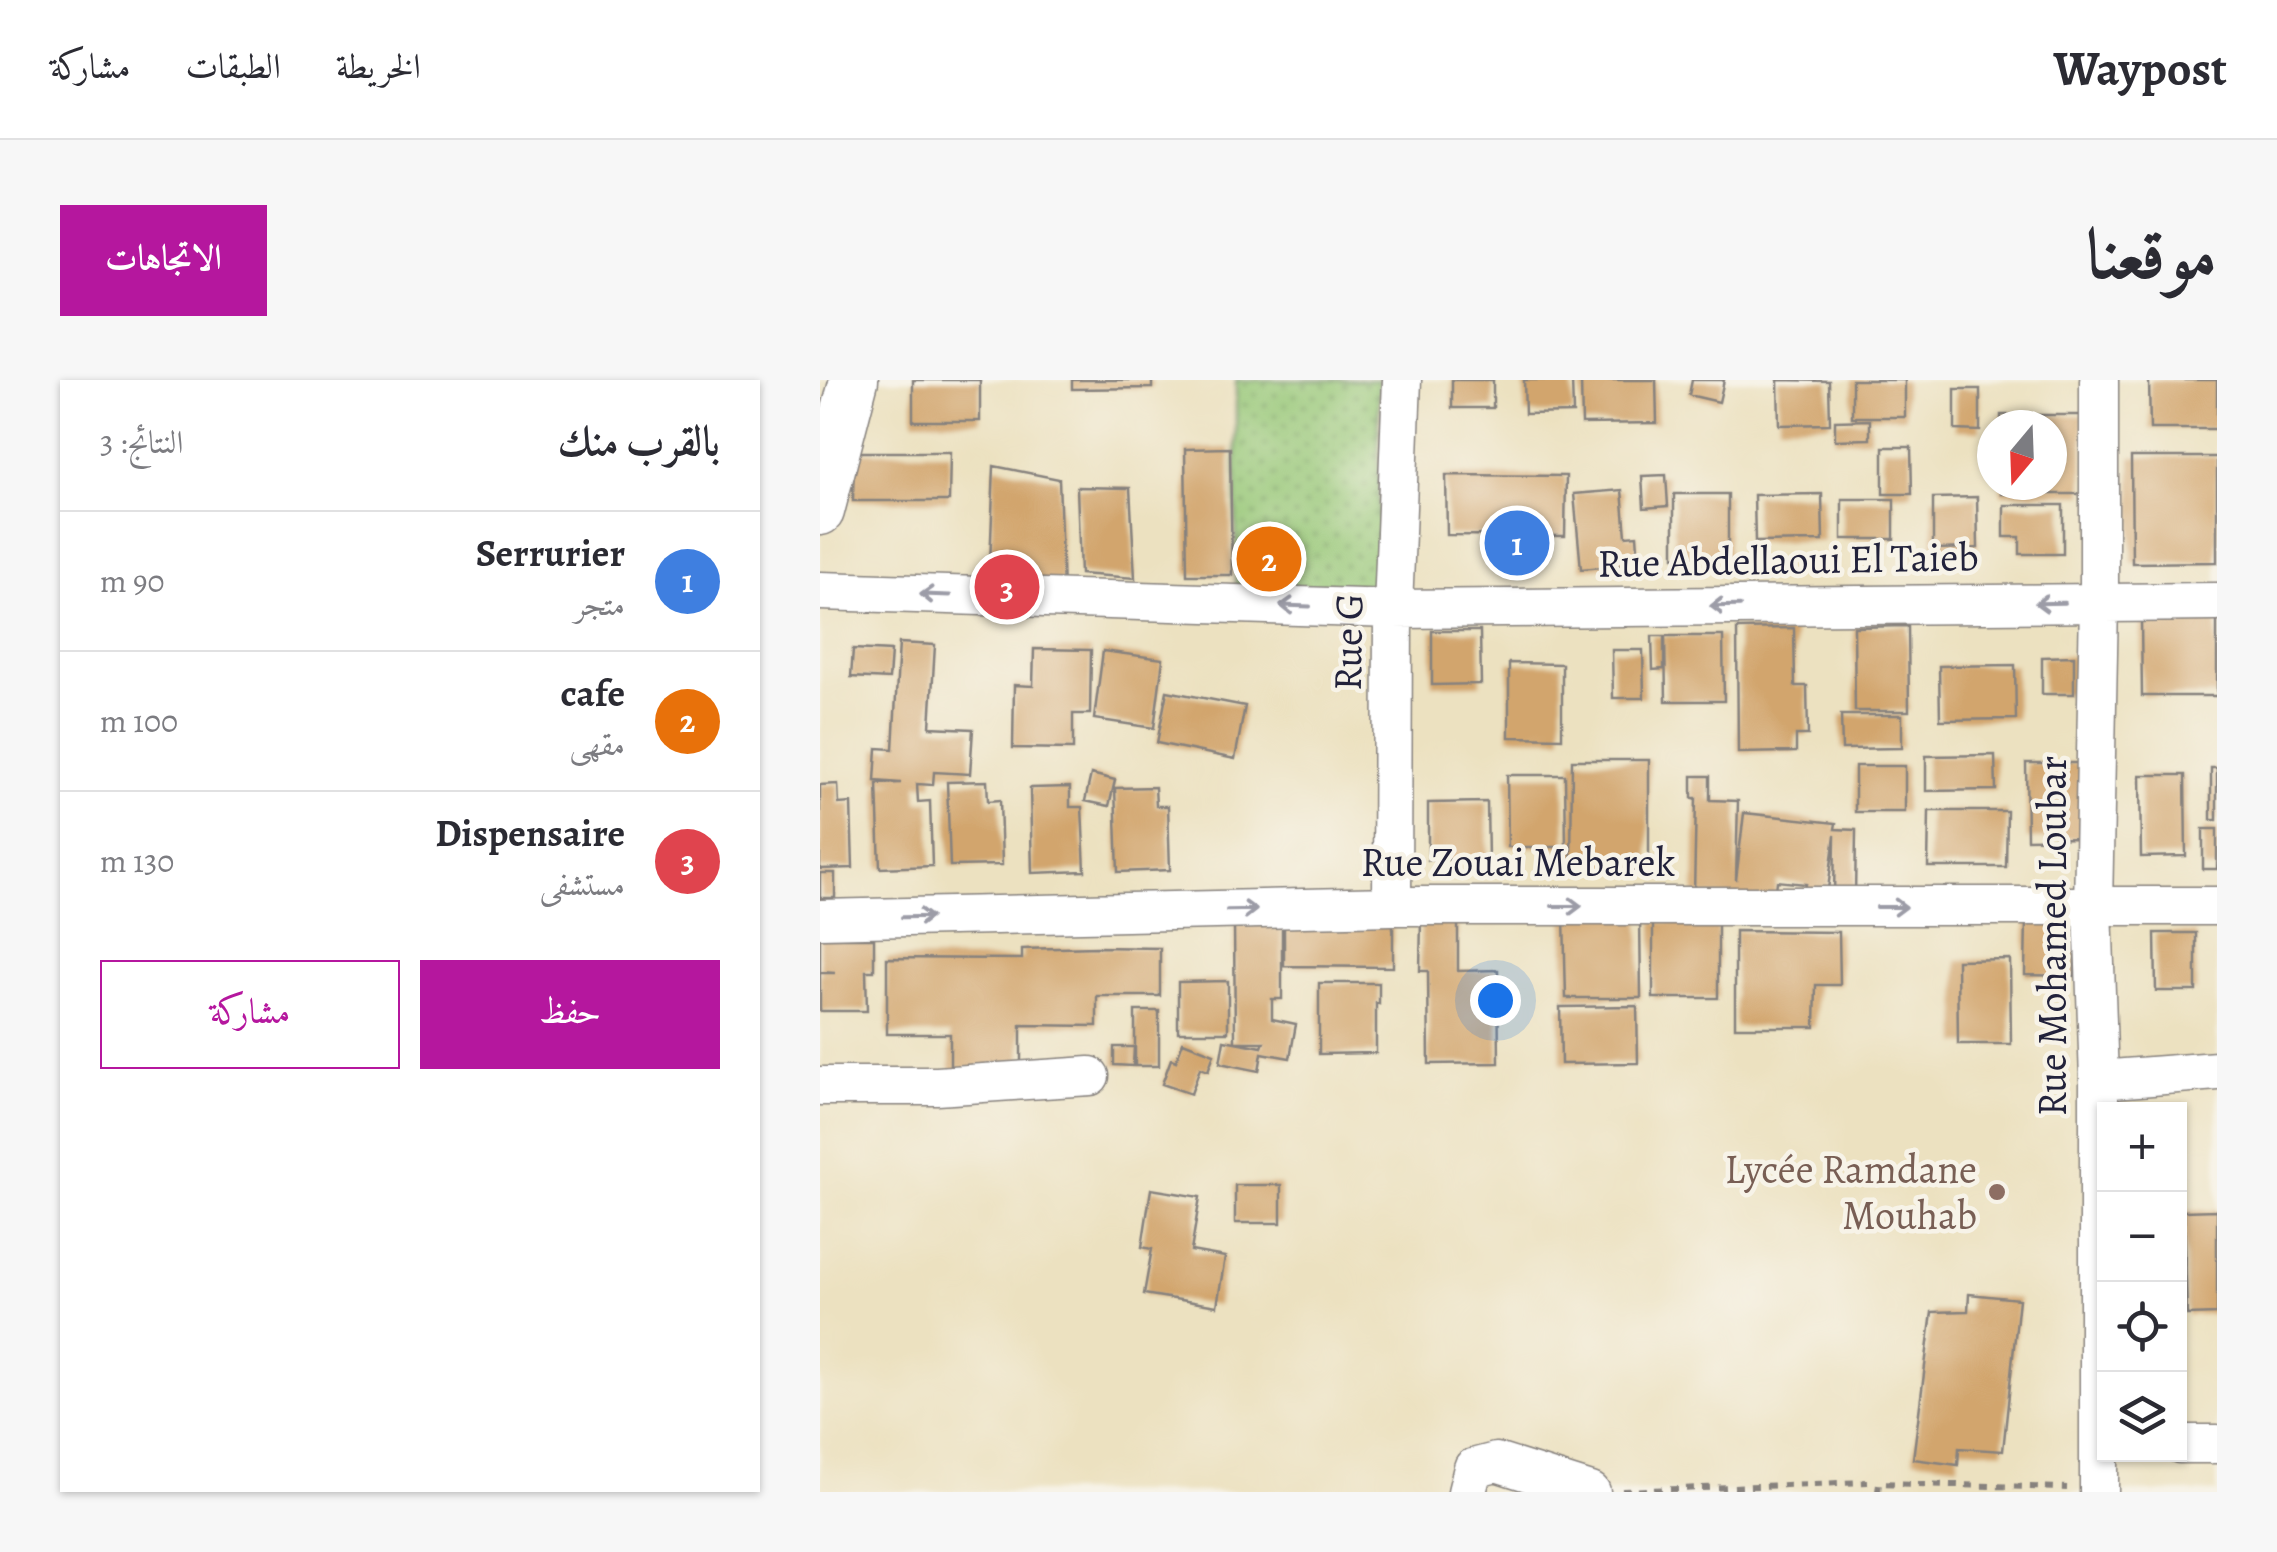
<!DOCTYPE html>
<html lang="ar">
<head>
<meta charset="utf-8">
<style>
	:root { --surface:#fff; --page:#f7f7f7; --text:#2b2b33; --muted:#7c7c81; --line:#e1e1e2; --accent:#b5179e }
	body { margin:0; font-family:Alegreya,Amiri,serif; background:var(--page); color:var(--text); direction:rtl }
	.controls { position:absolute; right:30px; bottom:30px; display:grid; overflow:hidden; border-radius:0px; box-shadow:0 2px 8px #0004 }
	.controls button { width:90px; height:90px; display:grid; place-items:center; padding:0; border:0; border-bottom:2px solid var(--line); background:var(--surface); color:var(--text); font:50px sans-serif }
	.compass { position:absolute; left:1157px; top:30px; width:90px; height:90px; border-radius:50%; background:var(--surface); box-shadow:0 2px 8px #0004; rotate:199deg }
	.you { position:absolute; left:675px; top:620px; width:35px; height:35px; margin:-25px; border:8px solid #fff; border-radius:50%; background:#1a73e8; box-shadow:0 0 0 15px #1a73e833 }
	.badge { display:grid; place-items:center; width:65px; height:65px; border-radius:50%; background:var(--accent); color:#fff; font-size:32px; font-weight:700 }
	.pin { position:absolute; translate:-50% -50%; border:5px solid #fff; box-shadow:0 2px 10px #0006 }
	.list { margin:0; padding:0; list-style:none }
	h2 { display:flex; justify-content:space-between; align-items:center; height:130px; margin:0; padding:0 40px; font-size:42px }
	h2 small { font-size:32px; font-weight:400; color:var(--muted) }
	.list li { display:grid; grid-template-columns:65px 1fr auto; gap:30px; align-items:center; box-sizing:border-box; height:140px; padding:0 40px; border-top:2px solid var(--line) }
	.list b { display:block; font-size:38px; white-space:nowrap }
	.list p { margin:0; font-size:32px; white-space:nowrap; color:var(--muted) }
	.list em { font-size:32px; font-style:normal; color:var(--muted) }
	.actions { display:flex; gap:20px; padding:30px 40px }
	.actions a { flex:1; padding:22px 0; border:2px solid var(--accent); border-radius:0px; text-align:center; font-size:35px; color:var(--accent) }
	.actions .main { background:var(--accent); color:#fff }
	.icon { flex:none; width:55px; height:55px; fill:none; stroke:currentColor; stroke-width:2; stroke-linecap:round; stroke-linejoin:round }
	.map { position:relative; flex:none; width:1397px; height:1112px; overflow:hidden; direction:ltr; border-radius:0px }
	header { display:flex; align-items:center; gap:60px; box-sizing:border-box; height:140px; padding:0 50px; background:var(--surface); border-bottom:2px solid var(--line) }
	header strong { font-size:48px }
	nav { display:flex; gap:55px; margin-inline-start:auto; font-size:35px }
	.intro { display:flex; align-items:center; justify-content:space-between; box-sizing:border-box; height:240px; padding:0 60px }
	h1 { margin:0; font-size:70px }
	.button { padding:25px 45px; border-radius:0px; background:var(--accent); color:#fff; font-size:35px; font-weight:700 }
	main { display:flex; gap:60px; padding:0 60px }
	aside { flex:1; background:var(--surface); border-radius:0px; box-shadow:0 2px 8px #0004 }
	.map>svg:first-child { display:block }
	.park { fill:url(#park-dots); stroke:#5c7459; stroke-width:2.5 }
	.building { fill:#d2a56d }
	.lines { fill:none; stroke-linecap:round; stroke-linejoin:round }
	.minor-casing { stroke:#87827e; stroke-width:41 }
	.major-casing { stroke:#87827e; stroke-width:51 }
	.path { stroke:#87827e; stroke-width:6; stroke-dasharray:8 8; stroke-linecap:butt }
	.minor { stroke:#fff; stroke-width:38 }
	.major { stroke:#fff; stroke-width:48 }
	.oneway { stroke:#9c9ca7 }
	.education-dot { fill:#8d6e63; stroke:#f7f3e8; stroke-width:4 }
	.labels { text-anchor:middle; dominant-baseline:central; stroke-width:9; stroke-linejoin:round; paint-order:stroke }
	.street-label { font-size:40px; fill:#22223b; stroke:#f7f3e8 }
	.education-label { font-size:40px; fill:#785e54; stroke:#f7f3e8; text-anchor:end }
</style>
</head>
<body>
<header>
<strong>Waypost</strong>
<nav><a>الخريطة</a><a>الطبقات</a><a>مشاركة</a></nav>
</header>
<div class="intro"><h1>موقعنا</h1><a class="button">الاتجاهات</a></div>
<main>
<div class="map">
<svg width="1397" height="1112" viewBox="0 0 1397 1112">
	<defs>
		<pattern id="park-dots" width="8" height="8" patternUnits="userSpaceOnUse" patternTransform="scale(2.5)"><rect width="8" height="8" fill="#96c777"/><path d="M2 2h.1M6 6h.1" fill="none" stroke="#7aa163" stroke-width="1.8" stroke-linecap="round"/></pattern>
	</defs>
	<rect width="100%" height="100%" fill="#f7f3e8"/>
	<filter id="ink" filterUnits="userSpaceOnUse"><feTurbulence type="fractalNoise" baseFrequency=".01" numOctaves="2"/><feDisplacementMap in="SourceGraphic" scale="20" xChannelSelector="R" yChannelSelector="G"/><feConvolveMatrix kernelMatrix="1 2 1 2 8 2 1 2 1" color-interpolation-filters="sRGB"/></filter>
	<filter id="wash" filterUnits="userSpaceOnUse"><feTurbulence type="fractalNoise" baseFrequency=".0048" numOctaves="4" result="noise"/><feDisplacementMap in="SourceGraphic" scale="40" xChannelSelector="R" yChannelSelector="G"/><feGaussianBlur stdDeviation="2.25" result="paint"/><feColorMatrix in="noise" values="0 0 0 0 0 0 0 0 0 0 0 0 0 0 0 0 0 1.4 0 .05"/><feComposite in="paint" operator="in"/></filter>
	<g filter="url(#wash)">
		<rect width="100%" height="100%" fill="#ece1c0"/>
		<path class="park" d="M416,0H559V224L416,217Z"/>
		<g id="blocks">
			<path class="building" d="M93,0H160V41H93Z
				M252,0H332V8L252,9Z
				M632,0H673V28H632Z
				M704,0H752L753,33L705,34Z
				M761,0H836L837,43L762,44Z
				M872,0H904L899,22L869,15Z
				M958,0L1009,1L1010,44L959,45Z
				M1032,0H1085V37H1032Z
				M1329,0H1397V49H1330Z
				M1135,9H1160V51L1135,50Z
				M1181,35H1263V114H1181V105H1232V45H1181Z
				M1050,40V59L1015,60V41Z
				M1063,67H1091L1092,114H1063Z
				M410,68L412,195H367L365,69Z
				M34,72H130L129,121H33Z
				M1311,77H1397V182L1312,183Z
				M174,86L239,99L243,211L169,208Z
				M626,95L746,96L745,156L627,155Z
				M846,95L848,126L824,128L822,96Z
				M257,107L310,108L315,198L260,194Z
				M802,110L806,156L817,155L819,184L761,189L754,114Z
				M854,114H908V177H854Z
				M1002,114L1003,161L935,162L934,115Z
				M1157,117L1158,168L1113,169V118Z
				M1022,119H1074V159H1022Z
				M1184,125H1243V174H1200V157H1184Z
				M1397,239V316H1322L1321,240Z
				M1088,246L1089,331H1035L1034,247Z
				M974,248L975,306H987L988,355H976V372L918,373L917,249Z
				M612,251H660L661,304L612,305Z
				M832,256H844V289L833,290Z
				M845,256H903L904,321H846Z
				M79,263L115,265L110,347L153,349L150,394L114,392L113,405L97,404L98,422L110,421L112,486L60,488L57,404L81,403L55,401L57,368L73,369Z
				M33,269L71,271L69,299L31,297Z
				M214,269L271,270L270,334H253V369L193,368L194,305L213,306Z
				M792,270H823L824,318H793Z
				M283,271L343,279L334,348L274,339Z
				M1254,276V314H1222V277Z
				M689,283L742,284V358L689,357Z
				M1195,285L1196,339L1120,340L1119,286Z
				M347,311L425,326L415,379L337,363Z
				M1021,335H1082V368L1022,369Z
				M1175,375L1176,410L1106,411V376Z
				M752,380H829V492L751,491Z
				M1206,383H1262L1263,458L1207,459Z
				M1035,386H1085V432H1035Z
				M1391,388H1397V440H1391Z
				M271,394L295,400L289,426L265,421Z
				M687,395H745L746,467H688Z
				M1320,395H1365L1366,476L1321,477Z
				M872,396H890V420L918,421L916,500L924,433L1016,443L1015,449L1036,450L1035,519L1014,518L1015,455L1007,517L984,514L986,504L957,501L955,519L874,515L876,418H872Z
				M167,401L168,421L180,420L182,485L130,486L127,402Z
				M18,404L19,424L31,423L33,488L0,489V405Z
				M250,407V427H262L265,491L212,493L210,408Z
				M335,407L336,426H348L350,490L298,492L295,408Z
				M667,422L668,479L608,480V423Z
				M1109,431H1187L1186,487H1108Z
				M1383,449H1397V489H1383Z
				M0,493H15V518H0Z
				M820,535L821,618H746L744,536Z
				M601,537L638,538V591L678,590L679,683L609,684L608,591H600Z
				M1206,538H1255V596L1205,595Z
				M464,540H573V587L464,586Z
				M833,542H898V618H833Z
				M414,543H462V619H452V639L476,644L470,678L442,673L439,691L400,683L404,660L442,667L444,662H415Z
				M915,551L1019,552L1020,605H996L995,647H915Z
				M1335,553H1376V611H1336Z
				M0,558H54V591H46L47,631H0V593H15L0,592Z
				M277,567L340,568V616H277V646L201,645V694H130V654H67V578L202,579V569Z
				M1190,579L1191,664H1138L1137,580Z
				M408,601V652H358V602Z
				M499,603H559V624L556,623V673L499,674Z
				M817,626L818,683L741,684L740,627Z
				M315,631H339V686H315Z
				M363,662L394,674L388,691L380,688L371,714L342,704L351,679L356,681Z
				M294,667H314L313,686L294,685Z
				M415,805H461V843H415Z
				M331,809L380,817L371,871L405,877L397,926L324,914L332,869L322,867Z
				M1397,830V934L1367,935L1364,831Z
				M1149,914L1199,919L1183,1071L1139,1068L1138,1085L1093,1079L1112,932L1148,931Z"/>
		</g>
	</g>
	<g filter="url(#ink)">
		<use href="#blocks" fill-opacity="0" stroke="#87827e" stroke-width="2.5"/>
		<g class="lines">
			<defs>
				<path id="minor" d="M0,211L573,229L1397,222
					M572,526L573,229L582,0
					M0,539L572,526H1397
					M1279,700L1397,691
					M0,706H117L270,696
					M1360,1064H1397
					M647,1112L653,1088L676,1082L771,1112
					M1279,1112V700L1273,527L1279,222V0"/>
				<path id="major" d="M0,131L34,0"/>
			</defs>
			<use href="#minor" class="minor-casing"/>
			<use href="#major" class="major-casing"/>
			<path class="path" d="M802,1111L1048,1102
				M1058,1112L1059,1103L1247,1108"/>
			<use href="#minor" class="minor"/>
			<use href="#major" class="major"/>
		</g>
		<defs><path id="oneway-shaft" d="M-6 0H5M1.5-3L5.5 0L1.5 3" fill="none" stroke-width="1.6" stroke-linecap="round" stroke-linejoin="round" transform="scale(2.5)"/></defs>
		<g class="oneway">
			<use href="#oneway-shaft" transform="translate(115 215) rotate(-178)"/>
			<use href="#oneway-shaft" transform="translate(1230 223) rotate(179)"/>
			<use href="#oneway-shaft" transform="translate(475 226) rotate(-178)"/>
			<use href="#oneway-shaft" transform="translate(905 226) rotate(179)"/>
			<use href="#oneway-shaft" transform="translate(747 526)"/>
			<use href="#oneway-shaft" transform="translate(1072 527)"/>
			<use href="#oneway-shaft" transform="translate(422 530) rotate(-1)"/>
			<use href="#oneway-shaft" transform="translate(97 537) rotate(-1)"/>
		</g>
	</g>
	<circle class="education-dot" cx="1177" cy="812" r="10"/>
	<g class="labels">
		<g class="street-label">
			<text transform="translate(968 180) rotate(-1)">Rue Abdellaoui El Taieb</text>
			<text transform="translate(528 262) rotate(-89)">Rue G</text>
			<text x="698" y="482">Rue Zouai Mebarek</text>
			<text transform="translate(1232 556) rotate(-90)">Rue Mohamed Loubar</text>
		</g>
		<g class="education-label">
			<text x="1157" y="789">Lycée Ramdane<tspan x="1157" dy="46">Mouhab</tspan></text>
		</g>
	</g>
</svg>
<div class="controls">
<button>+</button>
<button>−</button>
<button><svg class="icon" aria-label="locate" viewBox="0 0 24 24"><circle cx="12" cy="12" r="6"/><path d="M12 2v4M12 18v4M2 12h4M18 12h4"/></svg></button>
<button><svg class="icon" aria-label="layers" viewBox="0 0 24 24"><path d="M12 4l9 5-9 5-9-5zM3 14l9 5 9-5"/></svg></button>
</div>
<svg class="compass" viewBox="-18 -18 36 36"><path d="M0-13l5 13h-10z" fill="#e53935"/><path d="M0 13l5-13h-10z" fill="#7c7c81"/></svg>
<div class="you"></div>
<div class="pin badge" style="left:697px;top:163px;background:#3f7fe0">1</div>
<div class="pin badge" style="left:449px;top:179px;background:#e8710a">2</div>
<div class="pin badge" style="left:187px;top:207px;background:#e0444e">3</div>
</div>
<aside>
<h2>بالقرب منك<small>النتائج: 3</small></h2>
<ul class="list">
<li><span class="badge" style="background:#3f7fe0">1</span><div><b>Serrurier</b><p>متجر</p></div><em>90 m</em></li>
<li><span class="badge" style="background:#e8710a">2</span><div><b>cafe</b><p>مقهى</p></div><em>100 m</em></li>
<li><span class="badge" style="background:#e0444e">3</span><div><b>Dispensaire</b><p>مستشفى</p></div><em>130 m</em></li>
</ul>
<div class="actions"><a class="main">حفظ</a><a>مشاركة</a></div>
</aside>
</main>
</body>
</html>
